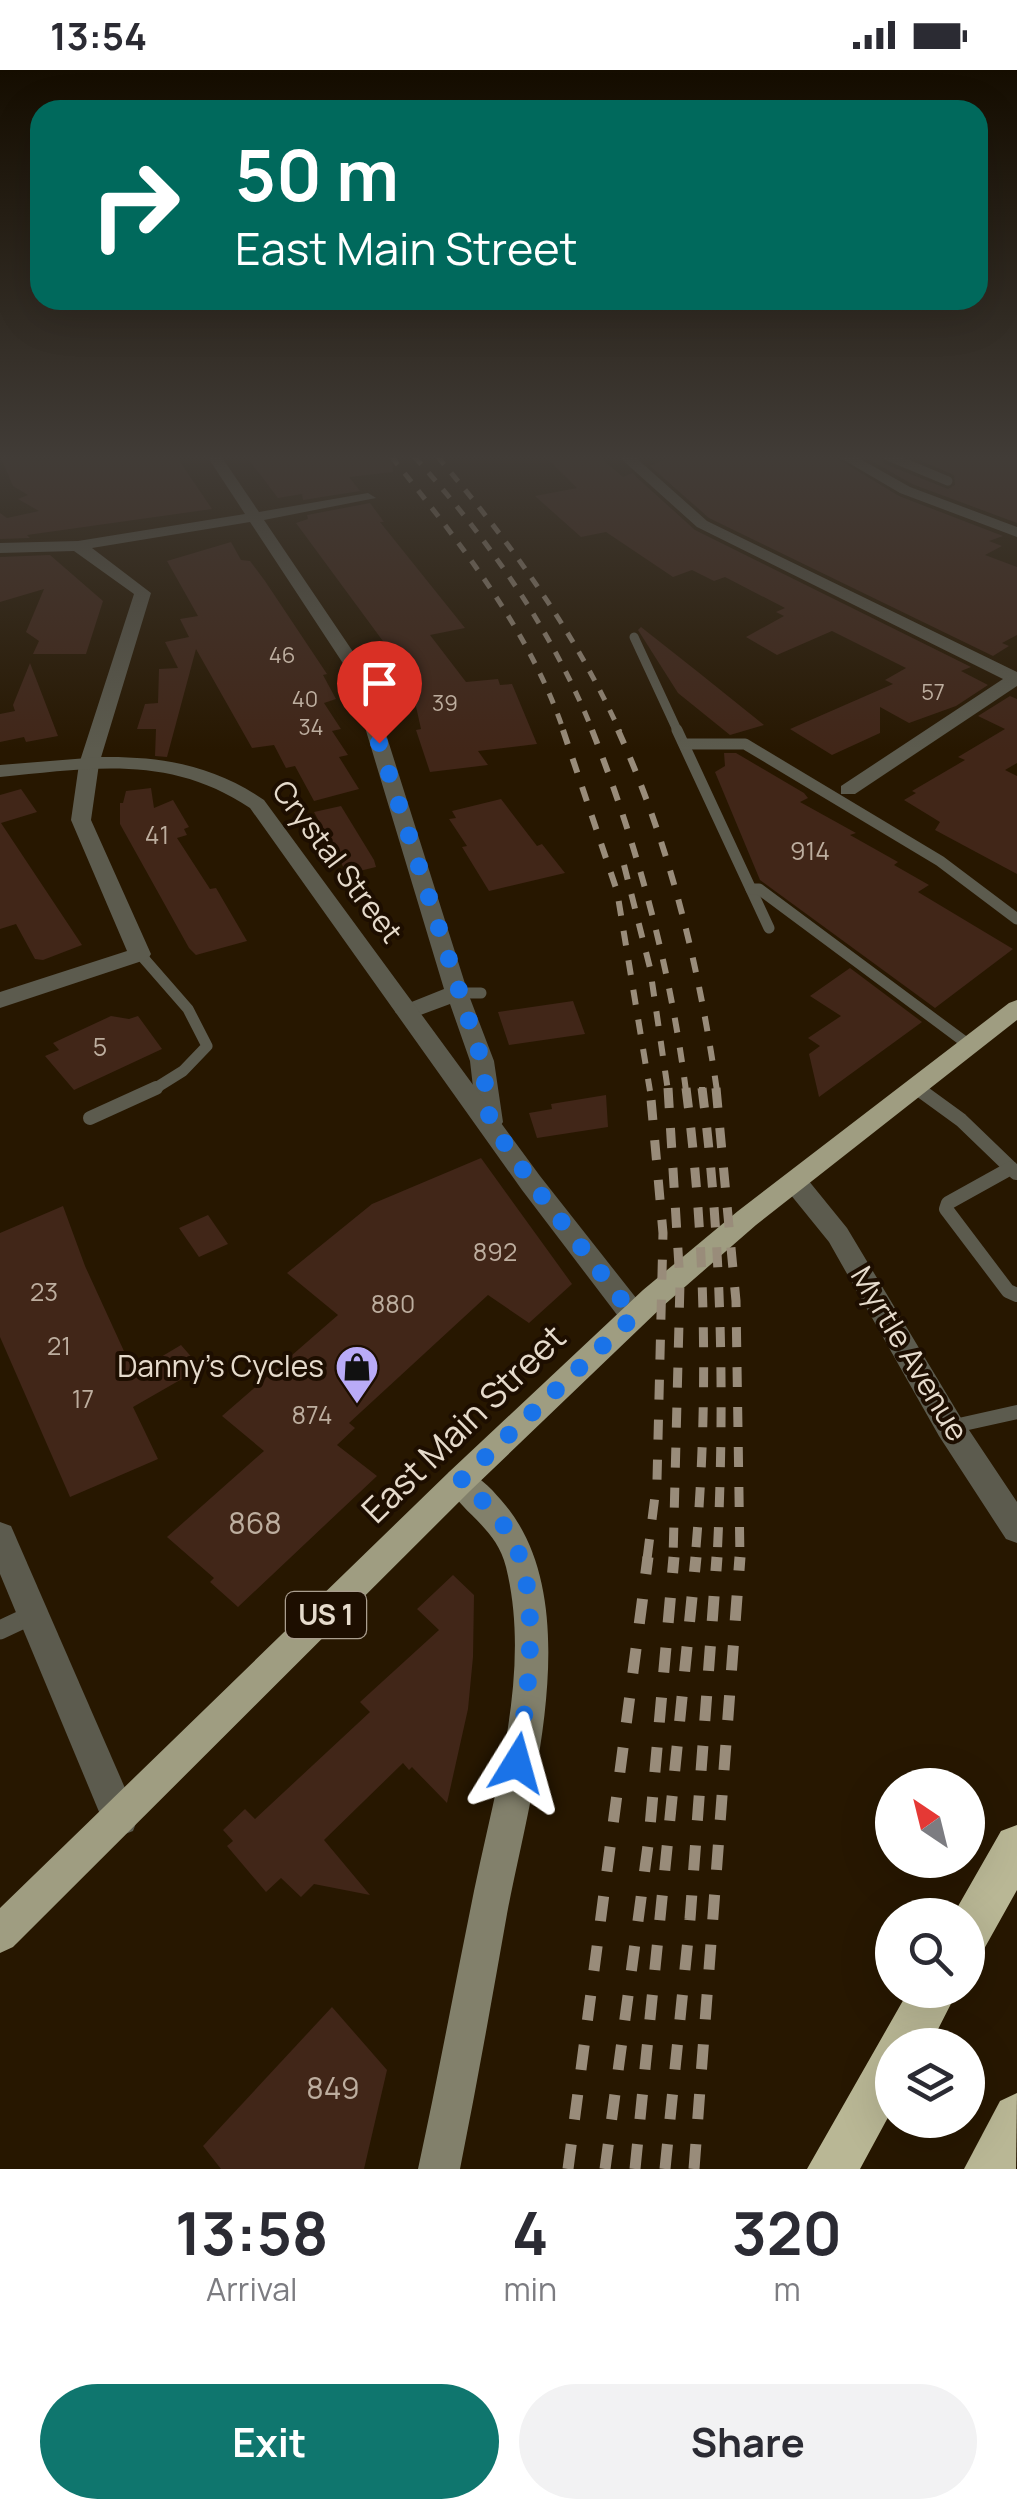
<!DOCTYPE html>
<style>
:root{--surface:#fff;--page:#f2f2f3;--text:#2b2b33;--muted:#7c7c81;--accent:#0f766e}
body{margin:0;font-family:Manrope,sans-serif;background:var(--page);color:var(--text);height:100vh;display:flex;flex-direction:column;font-size:38px;white-space:nowrap}
*{box-sizing:border-box;margin:0}
p{font-size:32px;color:var(--muted)}
.icon{flex:none;width:55px;height:55px;fill:none;stroke:currentColor;stroke-width:2;stroke-linecap:round;stroke-linejoin:round}
.map{position:relative;height:2099px;overflow:hidden}
.side{display:flex;flex-direction:column;background:var(--surface);flex:1}
.side>*{flex:none}
.banner{position:absolute;left:30px;top:30px;width:958px;height:210px;border-radius:30px;box-shadow:0 10px 40px #0002;background:#00695c;color:#fff;overflow:hidden}
.needle{width:65px;rotate:325deg}
.fabs{position:absolute;left:875px;top:1698px;display:grid;gap:20px}
.fabs a{display:grid;place-items:center;width:110px;height:110px;border-radius:50%;background:var(--surface);box-shadow:0 10px 40px #0002;font-size:50px}
.pin{position:absolute;display:grid;place-items:center;width:85px;height:85px;color:#fff;margin:-102px -42px;border-radius:50% 50% 50% 0;rotate:-45deg;box-shadow:0 0 10px #0007}
.pin .icon{rotate:45deg}
.me{position:absolute;width:110px;margin:-55px;rotate:8deg;stroke-linejoin:round;filter:drop-shadow(0 0 8px #0008)}
.turn{display:flex;align-items:center;gap:35px;height:210px;padding:0 40px;font-size:45px}
.turn .icon{width:130px;height:130px;stroke-width:2.5}
.turn b{display:block;font-size:70px;line-height:85px}
.eta{display:flex;justify-content:space-evenly;align-items:center;height:170px;text-align:center}
.eta b{font-size:60px;font-weight:700;line-height:70px}
.action{display:flex;gap:20px;margin-top:auto;padding:20px 40px}
.action a{flex:1;height:115px;border-radius:60px;background:var(--accent);color:#fff;font-size:40px;font-weight:700;line-height:115px;text-align:center}
.action a+a{background:var(--page);color:var(--text)}
.status{display:flex;justify-content:space-between;align-items:center;height:70px;padding:0 50px;background:var(--surface);direction:ltr}
.status svg{height:28px;fill:currentColor}
.map>svg:first-child{display:block}
.building{fill:#412618}
.lines{fill:none;stroke-linecap:round;stroke-linejoin:round}
.service-far3{stroke:#5c5b4e;stroke-width:9}
.service-far2{stroke:#5c5b4e;stroke-width:11}
.service-far1{stroke:#5c5b4e;stroke-width:14}
.service{stroke:#5c5b4e;stroke-width:19}
.minor{fill:#5c5b4e;fill-rule:evenodd}
.tertiary{fill:#5c5b4e;fill-rule:evenodd}
.secondary{fill:#82806b;fill-rule:evenodd}
.primary{fill:#9f9d81;fill-rule:evenodd}
.motorway{fill:#b9b795;fill-rule:evenodd}
.rail-far3{stroke:#998c7a;stroke-width:5;stroke-dasharray:11 11;stroke-linecap:butt}
.rail-far2{stroke:#998c7a;stroke-width:6;stroke-dasharray:15 15;stroke-linecap:butt}
.rail-far1{stroke:#998c7a;stroke-width:9;stroke-dasharray:20 20;stroke-linecap:butt}
.rail{stroke:#998c7a;stroke-width:11;stroke-dasharray:25 25;stroke-linecap:butt}
.route{stroke:#1a73e8;stroke-width:18;stroke-dasharray:0 32.4}
.labels{text-anchor:middle;stroke-width:8;stroke-linejoin:round;paint-order:stroke}
.far-number-label{font-size:22px;fill:#bdae9f}
.number-label{font-size:25px;fill:#bdae9f}
.shield{fill:#1d0e00;stroke:#aa9e8f;stroke-width:2.5}
.shield-label{font-size:28px;font-weight:bold;fill:#e6dbcc}
.street-label{font-size:30px;fill:#e6dbcc;stroke:#1d0e00}
.poi-label{font-size:30px;fill:#e6dbcc;stroke:#1d0e00;text-anchor:end}
.near-number-label{font-size:30px;fill:#bdae9f}
.near-street-label{font-size:35px;fill:#e6dbcc;stroke:#1d0e00}
</style>
<div class="status"><b>13:54</b><svg viewBox="0 0 49 12"><path d="M0 12V9h3v3zM5 12V6h3v6zM10 12V3h3v9zM15 12V0h3v12zM26 1h20v11H26zM47 4h2v5h-2z"/></svg></div>
<div class="map">
<svg width="1017" height="2099" viewBox="0 0 1017 2099">
<rect width="100%" height="100%" fill="#271700"/>
<g class="building">
<path d="M0 386H35L37 391 65 386H176L212 439 27 465 30 468 0 469V443L7 448 39 441 18 429 28 425 13 416Z"/>
<path d="M246 386H392L393 402 349 407 360 421 303 430 302 424 278 428Z"/>
<path d="M545 386H598L623 407 632 403 695 460 971 597 961 601 988 615 956 636 909 653 880 637V663L832 685 790 659 893 614 885 610 906 598 832 561 777 585 746 567 784 546 776 542 785 538 725 507 714 511 692 500 673 507 606 462 581 467 535 426 577 418Z"/>
<path d="M673 386H833L899 426 1003 466 989 471 1002 476 985 485 1017 497V565L1002 573 1009 576 993 586 709 448 650 396Z"/>
<path d="M863 386H880L885 394 948 419 955 415 954 405 910 386H1017V453L912 414Z"/>
<path d="M370 433 384 452H380L465 558 430 565 466 612 498 609 500 615 512 614 537 674 478 681 488 695 430 702 416 660 421 659 415 632 402 597 296 453 308 449 307 445Z"/>
<path d="M231 472 241 490 250 491 265 511 327 604 323 605 336 629 324 633 341 659 332 661 348 685 339 687 359 719 314 731 295 696 286 698 274 675 252 678 196 579 167 687 155 686 156 659H137L145 634 158 633 159 599 178 598 165 572 189 567 180 549 198 546 167 491Z"/>
<path d="M50 485 103 531 86 584H33L39 571 26 562 44 519 0 532V487Z"/>
<path d="M641 557 698 602 764 655 730 665 678 623 638 560Z"/>
<path d="M30 593 58 666 26 672 24 667 0 672V644L15 641 13 635Z"/>
<path d="M1010 626 1017 629V693L1005 700 1017 706V804L935 760 940 752 904 730 916 723 912 721 965 690 958 687 1005 659 978 646Z"/>
<path d="M724 683H736L804 723 808 728 800 732 856 763 850 765 898 792 894 795 929 815 918 822 1013 879 935 938 760 810 715 702 725 696Z"/>
<path d="M151 718 154 738 173 730 189 757 184 759 187 765 177 768 210 819 216 818 247 871 196 885 189 878 120 754V733H123L126 721Z"/>
<path d="M21 719 37 742 1 753 82 875 43 890 35 889 16 854 0 859V725Z"/>
<path d="M501 729 537 776 542 774 565 803 489 821 462 777 467 776 449 749 456 748 452 741Z"/>
<path d="M341 736 374 790 376 797 347 804 314 742Z"/>
<path d="M850 898 922 952 819 1027 809 984 820 976 808 968 841 946 810 926Z"/>
<path d="M573 931 585 964 509 975 498 942Z"/>
<path d="M111 946 129 949 138 946 162 979 74 1020 45 986 59 980 53 973Z"/>
<path d="M606 1025 608 1057 537 1068 529 1043 552 1039 551 1034Z"/>
<path d="M481 1088 572 1214 529 1253 488 1225 349 1353 355 1358 337 1375 377 1406 238 1537 210 1512 214 1508 167 1467 264 1381 222 1346 338 1245 287 1203 372 1134Z"/>
<path d="M63 1136 85 1196 134 1303 181 1275 201 1298 133 1337 158 1389 70 1427 0 1267V1163Z"/>
<path d="M208 1145 228 1174 199 1187 179 1158Z"/>
<path d="M453 1505 474 1525 473 1587 468 1639 447 1733 412 1697 409 1700 403 1693 324 1770 370 1825 314 1814 301 1827 281 1808 266 1822 227 1776 233 1771 223 1760 245 1739 255 1749 370 1642 360 1632 439 1560 417 1539Z"/>
<path d="M332 1937 387 2000 364 2099H221L203 2076Z"/>
</g>
<g class="lines">
<g class="service-far3">
<path d="M888 386 948 411"/>
<path d="M634 567 678 662"/>
</g>
<g class="service-far2">
<path d="M677 660 769 858"/>
<path d="M684 674H745L940 791 1017 849"/>
<path d="M751 819H759L969 975"/>
<path d="M140 884 188 939 207 976 183 1001 151 1021"/>
<path d="M457 923H481"/>
<path d="M915 1017 921 1021"/>
</g>
<g class="service-far1">
<path d="M917 1018 961 1050 1016 1103"/>
<path d="M90 1048 156 1018"/>
<path d="M1011 1098 948 1133 946 1139 1008 1221 1017 1225"/>
<path d="M950 1357 1017 1342"/>
</g>
<path class="service" d="M0 1560 34 1544"/>
<g class="minor">
<path d="M207 386H221L259 442 368 423 376 428 264 450 366 601 468 923 494 991 503 1052 499 1058H481L477 1052 470 991 450 934 407 950 395 942 399 937 444 919 348 601 250 452 92 478 151 523 99 694 91 750 151 884 148 889 0 938V922L127 881 71 750 79 694 134 524 74 481 0 483V473L78 471 245 444Z"/>
<path d="M618 386H634L707 451 1017 602V616L855 724H841V716L1003 609 697 457Z"/>
<path d="M837 386H855L910 417 1017 457V467L900 423Z"/>
<path d="M0 1452 11 1456 138 1748 133 1761 120 1766 107 1761 0 1504Z"/>
</g>
<g class="tertiary">
<path d="M100 687C161 686 213 695 264 730L540 1106 644 1238 648 1246 644 1254 634 1257 624 1254 522 1120 250 738C170 684 91 698 0 707V695Z"/>
<path d="M795 1102 804 1105 847 1158 961 1348 1017 1432V1473L1006 1469 939 1366 829 1172 786 1119 782 1112 786 1105Z"/>
</g>
<path class="secondary" d="M460 1398C477 1404 490 1417 501 1430 591 1530 529 1726 507 1844 492 1929 477 2014 460 2099H418C438 2007 455 1914 474 1821 495 1718 532 1602 506 1497 496 1456 460 1443 445 1411L449 1402Z"/>
<path class="primary" d="M1017 930V950L756 1155 663 1236 471 1420 13 1877 0 1883V1838L449 1402 643 1220 738 1141 1009 933Z"/>
<g class="motorway">
<path d="M1017 1755V1820L984 1879 968 1886V1845H953L1001 1761Z"/>
<path d="M909 1920H958L930 1975H892V2040L860 2099H807Z"/>
<path d="M1017 2023 1016 2099H964L1000 2031Z"/>
</g>
<g class="rail-far3">
<path d="M391 386C458 471 529 558 564 662"/>
<path d="M414 386C487 468 552 559 593 662"/>
<path d="M437 386C509 471 574 560 620 662"/>
</g>
<g class="rail-far2">
<path d="M563 660 617 821 650 1021"/>
<path d="M592 660C638 777 670 896 686 1021"/>
<path d="M618 660C670 775 699 896 717 1021"/>
<path d="M624 795 650 898 668 1021"/>
<path d="M702 1017V1021"/>
</g>
<g class="rail-far1">
<path d="M668 1018 680 1213 673 1489"/>
<path d="M686 1018C706 1174 709 1333 695 1489"/>
<path d="M702 1018C722 1175 725 1331 717 1489"/>
<path d="M716 1018 736 1231 740 1489"/>
<path d="M647 1489 657 1410 663 1163 650 1018"/>
</g>
<g class="rail">
<path d="M568 2099 648 1487"/>
<path d="M605 2099 649 1768 674 1487"/>
<path d="M635 2099 696 1487"/>
<path d="M665 2099 690 1849 717 1487"/>
<path d="M694 2099 740 1487"/>
</g>
</g>
<linearGradient id="sky" x2="0" y2="1"><stop stop-color="#150d00"/><stop offset="0.57" stop-color="#413c37"/><stop offset="1" stop-color="#413c37" stop-opacity="0"/></linearGradient>
<rect width="1017" height="680" fill="url(#sky)"/>
<g class="lines">
<path class="route" d="M379 673 482 991 490 1052 532 1113 634 1246 460 1411C480 1427 500 1446 512 1469 543 1524 527 1633 517 1693"/>
</g>
<defs>
<symbol id="shop-pin" viewBox="-11 -11 22 30"><path d="M0 17L-7.5 6A9.5 9.5 0 1 1 7.5 6Z" fill="#b9abf7" stroke="#1d0e00"/><path d="M-5-2.5h2.3a2.7 3.5 0 0 1 5.4 0H5L5.5 6h-11ZM-1.5-2.5h3a1.5 2.3 0 0 0-3 0Z" fill="#111"/></symbol>
</defs>
<g fill-rule="evenodd">
<use href="#shop-pin" x="332" y="1272" width="50" height="68"/>
</g>
<g class="labels">
<g class="far-number-label">
<text x="282" y="593">46</text>
<text x="933" y="630">57</text>
<text x="305" y="637">40</text>
<text x="445" y="641">39</text>
<text x="311" y="665">34</text>
</g>
<g class="number-label">
<text x="157" y="774">41</text>
<text x="810" y="790">914</text>
<text x="100" y="986">5</text>
<text x="495" y="1191">892</text>
<text x="44" y="1231">23</text>
<text x="393" y="1243">880</text>
<text x="59" y="1285">21</text>
<text x="83" y="1338">17</text>
<text x="312" y="1354">874</text>
</g>
<rect class="shield" x="286" y="1522" width="80" height="46" rx="8"/>
<g class="shield-label">
<text x="326" y="1555">US 1</text>
</g>
<g class="street-label">
<text transform="translate(337 792) rotate(53)" y="10">Crystal Street</text>
<text transform="translate(909 1284) rotate(59)" y="10">Myrtle Avenue</text>
</g>
<g class="poi-label">
<text x="324" y="1307">Danny's Cycles</text>
</g>
<g class="near-number-label">
<text x="255" y="1464">868</text>
<text x="333" y="2029">849</text>
</g>
<g class="near-street-label">
<text transform="translate(464 1354) rotate(-44)" y="12">East Main Street</text>
</g>
</g>
</svg>
<div class="fabs">
<a><svg class="needle" viewBox="-14 -14 28 28"><path d="M0-13l5 13h-10z" fill="#e53935"/><path d="M0 13l5-13h-10z" fill="#7c7c81"/></svg></a>
<a><svg class="icon" aria-label="search" viewBox="0 0 24 24"><circle cx="10" cy="10" r="6"/><path d="M15 15l6 6"/></svg></a>
<a><svg class="icon" aria-label="layers" viewBox="0 0 24 24"><path d="M12 4l9 5-9 5-9-5zM3 14l9 5 9-5"/></svg></a>
</div>
<div class="pin" style="left:379px;top:673px;background:#d93025"><svg class="icon" aria-label="arrive" viewBox="0 0 24 24"><path d="M6 21V4h12l-3 4 3 4H6"/></svg></div>
<svg class="me" style="left:517px;top:1693px" viewBox="-20 -20 40 40"><path d="M0-17L14 15 0 8-14 15z" fill="#1a73e8" stroke="#fff" stroke-width="4"/></svg>
<div class="banner">
<div class="turn"><svg class="icon" aria-label="right" viewBox="0 0 24 24"><path d="M7 20v-9h11M14 6l5 5-5 5"/></svg><div><b>50 m</b>East Main Street</div></div>
</div>
</div>
<section class="side">
<div class="eta">
<div><b>13:58</b><p>Arrival</p></div>
<div><b>4</b><p>min</p></div>
<div><b>320</b><p>m</p></div>
</div>
<div class="action"><a>Exit</a><a>Share</a></div>
</section>
